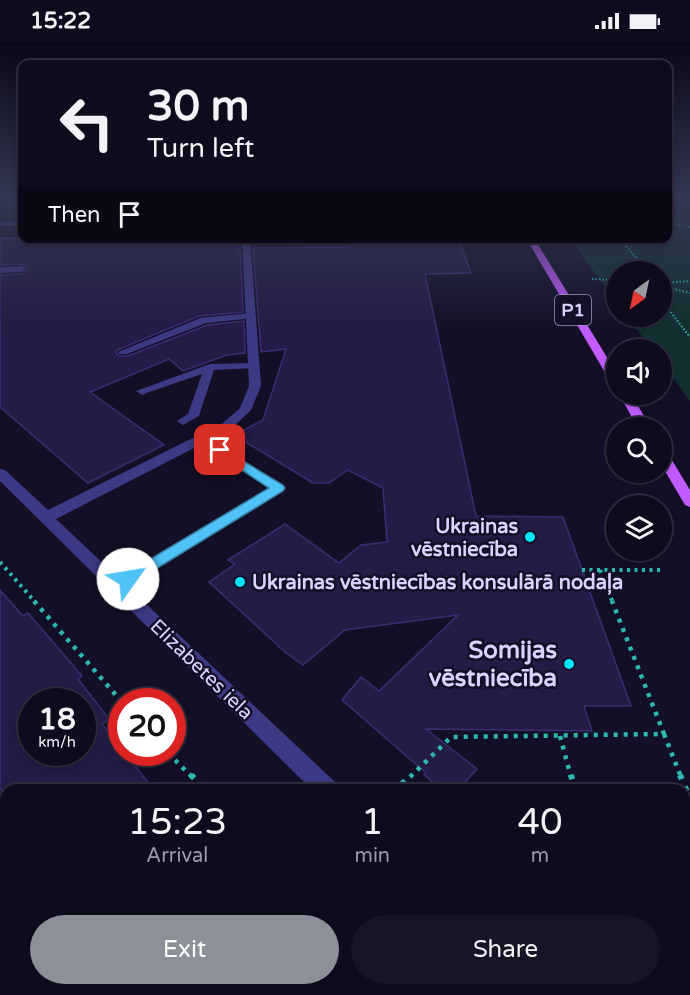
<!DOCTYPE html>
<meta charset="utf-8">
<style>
:root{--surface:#0e0b1c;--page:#171425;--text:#f1f3f6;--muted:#9b9ba3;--line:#2e2b3b;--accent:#8c9099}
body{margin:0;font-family:"Varela Round",sans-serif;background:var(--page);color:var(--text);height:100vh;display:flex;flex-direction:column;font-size:22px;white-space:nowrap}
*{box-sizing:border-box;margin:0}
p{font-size:20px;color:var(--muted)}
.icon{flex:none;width:33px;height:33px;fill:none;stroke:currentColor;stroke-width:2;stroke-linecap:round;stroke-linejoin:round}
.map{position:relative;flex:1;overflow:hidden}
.details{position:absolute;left:0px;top:742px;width:690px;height:212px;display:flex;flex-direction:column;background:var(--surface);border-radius:18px 18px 0 0;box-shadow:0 3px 9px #0003,0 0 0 2px var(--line)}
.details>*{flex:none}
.hud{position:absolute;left:18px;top:18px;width:654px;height:183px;border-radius:12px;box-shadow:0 3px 9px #0003,0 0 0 2px var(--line);background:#0e0b1c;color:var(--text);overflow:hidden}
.needle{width:39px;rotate:213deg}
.controls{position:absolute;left:606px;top:219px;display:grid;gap:12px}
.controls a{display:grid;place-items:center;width:66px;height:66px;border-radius:50%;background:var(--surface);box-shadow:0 3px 9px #0003,0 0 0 2px var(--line);font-size:30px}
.speed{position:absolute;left:18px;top:646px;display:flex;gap:12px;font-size:30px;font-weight:700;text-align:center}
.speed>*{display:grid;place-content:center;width:78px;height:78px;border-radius:50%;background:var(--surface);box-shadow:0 3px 9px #0003,0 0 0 2px var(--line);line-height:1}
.speed small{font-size:15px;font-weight:400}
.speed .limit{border:9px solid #d22;background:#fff;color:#111}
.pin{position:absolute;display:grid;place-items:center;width:51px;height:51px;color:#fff;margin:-26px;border-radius:12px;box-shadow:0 3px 9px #0006}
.me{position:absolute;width:66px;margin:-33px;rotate:58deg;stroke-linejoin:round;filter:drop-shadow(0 0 4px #0008)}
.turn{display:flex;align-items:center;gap:21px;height:126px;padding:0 30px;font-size:27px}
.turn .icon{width:78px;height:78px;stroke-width:2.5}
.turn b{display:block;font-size:42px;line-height:51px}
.then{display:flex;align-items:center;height:57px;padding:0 30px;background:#0003;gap:12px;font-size:22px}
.eta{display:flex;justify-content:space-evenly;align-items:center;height:102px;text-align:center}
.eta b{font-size:36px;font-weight:600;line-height:42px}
.button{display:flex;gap:12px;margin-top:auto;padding:12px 30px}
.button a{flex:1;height:69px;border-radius:36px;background:var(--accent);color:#fff;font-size:24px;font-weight:600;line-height:69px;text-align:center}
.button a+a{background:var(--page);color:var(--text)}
.status{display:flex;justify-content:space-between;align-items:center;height:42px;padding:0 30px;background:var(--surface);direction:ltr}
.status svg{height:16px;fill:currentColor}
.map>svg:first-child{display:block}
.green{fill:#12302f}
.building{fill:#241b47;stroke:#3b2d73;stroke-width:1.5;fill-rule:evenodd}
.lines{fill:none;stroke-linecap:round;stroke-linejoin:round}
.path-far3{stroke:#2fb8b0;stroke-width:2;stroke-dasharray:1.5 2;stroke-linecap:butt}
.path-far2{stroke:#2fb8b0;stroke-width:4;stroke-dasharray:3 4.5;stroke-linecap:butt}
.path-far1{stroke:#2fb8b0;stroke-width:4.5;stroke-dasharray:4 6;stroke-linecap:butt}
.path{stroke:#2fb8b0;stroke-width:6;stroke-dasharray:4.5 8;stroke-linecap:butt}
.service{fill:#3d3a85;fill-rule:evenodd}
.minor{fill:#3d3a85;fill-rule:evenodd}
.primary{fill:#c25bff;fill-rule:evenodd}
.route{fill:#4fc3f7;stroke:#337fa1;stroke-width:1.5}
.poi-dot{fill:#00e5ff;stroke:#130f26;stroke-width:2}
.labels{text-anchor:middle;stroke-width:5;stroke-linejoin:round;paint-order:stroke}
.shield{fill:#130f26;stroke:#9e99be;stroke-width:1.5}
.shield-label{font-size:18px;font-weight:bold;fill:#d9d4ff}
.poi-label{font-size:20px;font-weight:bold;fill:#d9d4ff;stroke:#130f26;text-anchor:end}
.street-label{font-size:20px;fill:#d9d4ff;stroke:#130f26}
.near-poi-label{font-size:24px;font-weight:bold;fill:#d9d4ff;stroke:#130f26;text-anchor:end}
</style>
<div class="status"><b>15:22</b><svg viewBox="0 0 49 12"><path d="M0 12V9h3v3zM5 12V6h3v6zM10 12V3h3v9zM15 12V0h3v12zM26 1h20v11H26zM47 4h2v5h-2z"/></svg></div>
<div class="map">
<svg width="690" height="953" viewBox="0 0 690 953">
<rect width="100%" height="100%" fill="#130f26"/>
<path class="green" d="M668 156H690V359L662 321V308L652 307 627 275 662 274V230H616V260L570 197 668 196Z"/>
<g class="building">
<path d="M0 196H236V206H240L243 270 199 274 117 308 116 311 119 314H128L207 283 244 279 245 311 227 313 183 329 169 317 90 350 164 403 88 441 0 365V233L22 232 28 227 22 222 0 223Z"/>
<path d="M348 196H458L471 231 425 232 476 474 563 475 631 664H584L592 689 426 687 477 727 458 748H443L424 733 426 731 342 658 361 635 379 649 458 573 345 588 303 623 286 611 209 540 235 522 228 518 285 482 339 521 361 503 387 500 383 446 348 428 329 441H313L234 393 263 378 286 307 261 310 253 206 349 205Z"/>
<path d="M0 548 23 574 28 571 82 634 78 637 109 677 102 682 122 707V711H125L154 748H0ZM32 660H82V711H32Z"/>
</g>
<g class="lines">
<g class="path-far3">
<path d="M668 180 690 185"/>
<path d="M619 196 639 219 641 230"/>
<path d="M592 237 616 238"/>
<path d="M662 241 690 239"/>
<path d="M662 244 690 251"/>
<path d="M662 259 690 295"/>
</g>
<g class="path-far2">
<path d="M0 520 36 561"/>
<path d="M582 528H664"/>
<path d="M600 528 613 561"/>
</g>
<g class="path-far1">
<path d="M34 559 122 660"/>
<path d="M664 692 681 735"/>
<path d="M560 694 571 735"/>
<path d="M168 711 192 735"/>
<path d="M410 735 451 695 664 692 612 559"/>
</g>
<g class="path">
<path d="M191 733 206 748"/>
<path d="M571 733 575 748"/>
<path d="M680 733 690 757"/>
<path d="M402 742 411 733"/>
<path d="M385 948 389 953"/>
</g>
<g class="service">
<path d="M0 225 22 224 26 227 22 230 0 231Z"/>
<path d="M251 271 254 272V276L206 281 127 312H119L118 310 200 276Z"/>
<path d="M254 321 260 324 258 326 214 328 199 374 183 383 177 379 188 372 202 332 146 351 142 353 136 349 210 322Z"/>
<path d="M220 404 283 443 285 446 283 449 123 548 117 550 111 548 109 544 111 540 268 446 215 411 213 408Z"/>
</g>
<g class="minor">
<path d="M22 179V183L0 184V180Z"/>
<path d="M242 196H250L261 344 251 368 231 387 56 477 335 740 338 748H312L0 439V427L5 428 48 468 223 381 240 366 249 344Z"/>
<path d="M516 948H547L549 953H519Z"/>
</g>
<g class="primary">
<path d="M526 196H534L616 330V342L610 339Z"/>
<path d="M619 352H631L651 386H638Z"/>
<path d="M662 409 667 410 690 448V465L685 463 662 424Z"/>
</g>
</g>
<linearGradient id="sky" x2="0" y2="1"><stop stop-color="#0a0815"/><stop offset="0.54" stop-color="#333752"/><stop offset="1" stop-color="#333752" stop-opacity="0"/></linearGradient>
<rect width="690" height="290" fill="url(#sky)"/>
<path class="route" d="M220 405 283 443 285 446 283 449 133 541H122L120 537 122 534 269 446 216 411V406Z"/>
<g class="poi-dot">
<circle cx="530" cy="495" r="6"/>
<circle cx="240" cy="540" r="6"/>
<circle cx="569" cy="622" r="6"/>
</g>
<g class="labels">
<rect class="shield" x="555" y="253" width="36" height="30" rx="4.5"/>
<g class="shield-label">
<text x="573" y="274">P1</text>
</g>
<g class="poi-label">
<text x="518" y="491">Ukrainas<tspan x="518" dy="23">vēstniecība</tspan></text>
<text x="252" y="547" text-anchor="start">Ukrainas vēstniecības konsulārā nodaļa</text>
</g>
<g class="street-label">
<text transform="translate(202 627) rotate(44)" y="7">Elizabetes iela</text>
</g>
<g class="near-poi-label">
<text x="557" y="616">Somijas<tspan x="557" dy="28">vēstniecība</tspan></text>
</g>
</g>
</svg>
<div class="controls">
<a><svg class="needle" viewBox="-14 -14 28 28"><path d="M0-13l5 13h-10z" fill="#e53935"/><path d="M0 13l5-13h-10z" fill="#9b9ba3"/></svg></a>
<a><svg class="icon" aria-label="sound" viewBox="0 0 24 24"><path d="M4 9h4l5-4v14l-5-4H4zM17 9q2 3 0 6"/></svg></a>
<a><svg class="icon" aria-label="search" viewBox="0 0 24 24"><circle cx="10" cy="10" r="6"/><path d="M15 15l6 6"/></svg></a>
<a><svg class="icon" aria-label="layers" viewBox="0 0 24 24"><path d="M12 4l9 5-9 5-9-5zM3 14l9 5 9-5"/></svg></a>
</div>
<div class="speed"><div>18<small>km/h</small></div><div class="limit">20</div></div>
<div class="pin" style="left:220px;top:408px;background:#d93025"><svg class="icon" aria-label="arrive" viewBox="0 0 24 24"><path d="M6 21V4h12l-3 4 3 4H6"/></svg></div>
<svg class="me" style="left:128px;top:537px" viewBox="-20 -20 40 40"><circle r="19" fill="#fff"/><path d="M0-13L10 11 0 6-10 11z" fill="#4fc3f7"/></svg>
<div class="hud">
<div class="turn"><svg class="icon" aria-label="left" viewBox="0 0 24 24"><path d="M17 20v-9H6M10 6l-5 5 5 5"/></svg><div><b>30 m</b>Turn left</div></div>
<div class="then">Then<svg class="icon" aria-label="arrive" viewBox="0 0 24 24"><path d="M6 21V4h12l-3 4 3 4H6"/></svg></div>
</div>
<section class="details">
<div class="eta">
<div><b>15:23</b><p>Arrival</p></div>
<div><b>1</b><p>min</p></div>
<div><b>40</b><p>m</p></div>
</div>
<div class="button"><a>Exit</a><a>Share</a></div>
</section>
</div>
